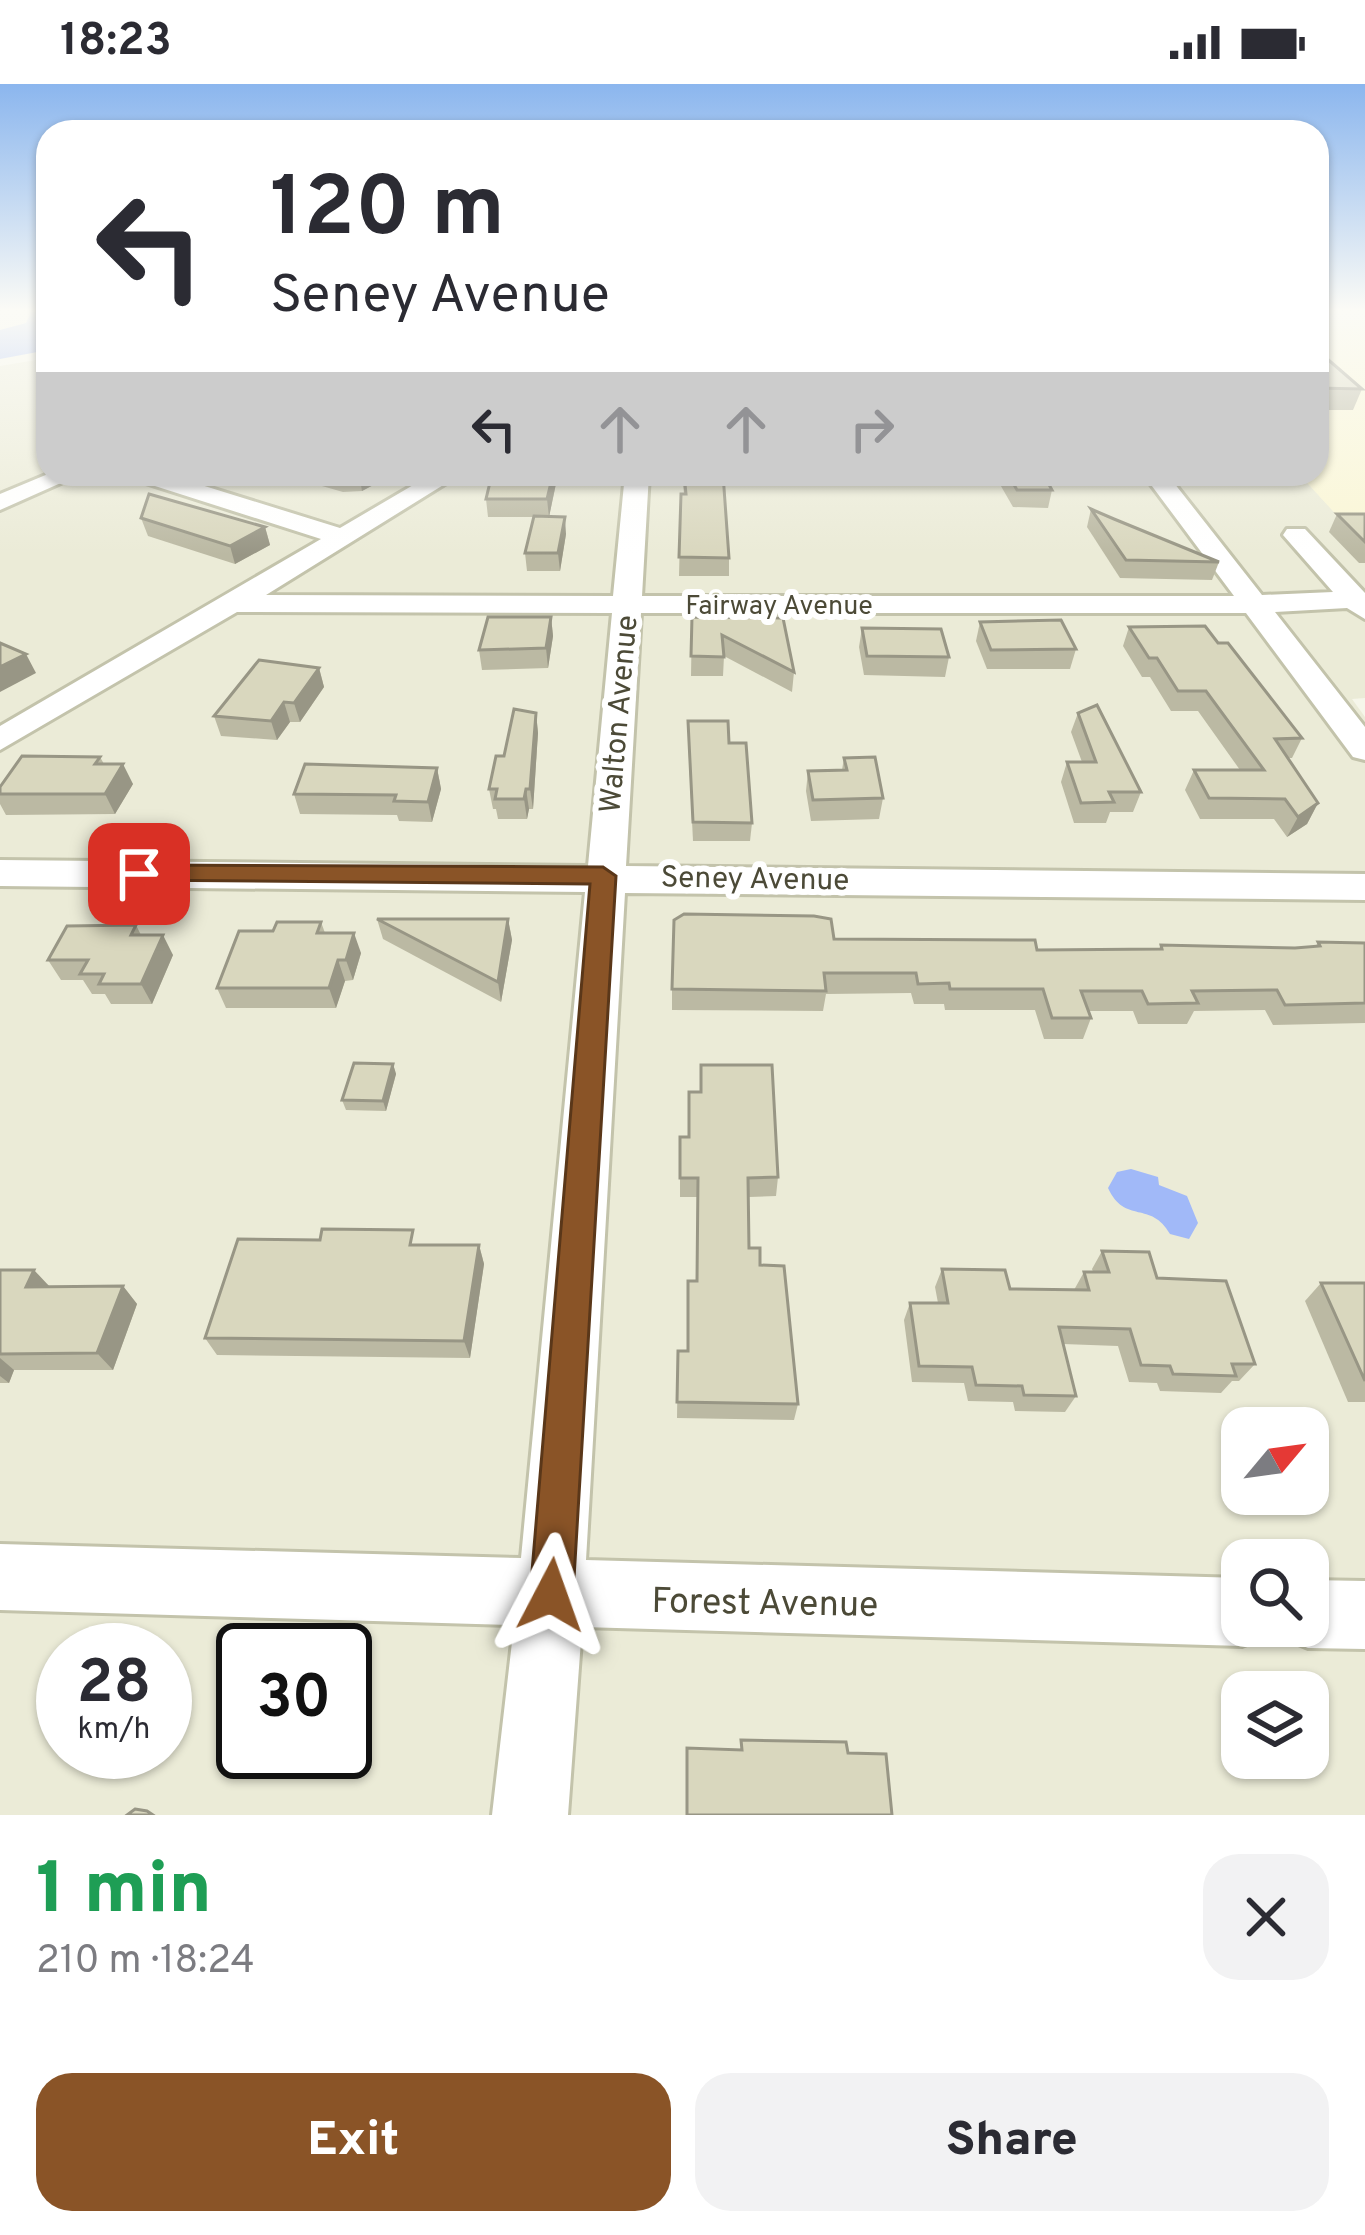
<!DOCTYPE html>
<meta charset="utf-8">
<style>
:root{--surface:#fff;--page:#f2f2f3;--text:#2b2b33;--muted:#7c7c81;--accent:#8a5427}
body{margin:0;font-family:Overpass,sans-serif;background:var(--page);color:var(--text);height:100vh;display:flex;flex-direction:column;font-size:45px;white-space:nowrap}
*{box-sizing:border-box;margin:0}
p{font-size:39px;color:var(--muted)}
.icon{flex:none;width:66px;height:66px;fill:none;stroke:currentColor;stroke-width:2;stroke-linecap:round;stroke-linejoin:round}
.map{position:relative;height:1731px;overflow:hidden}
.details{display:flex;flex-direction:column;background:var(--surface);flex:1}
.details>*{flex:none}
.hud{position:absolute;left:36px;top:36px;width:1293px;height:366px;border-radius:36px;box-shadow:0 3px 9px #0004;background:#fff;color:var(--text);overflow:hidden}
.needle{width:78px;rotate:61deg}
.tools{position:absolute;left:1221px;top:1323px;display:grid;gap:24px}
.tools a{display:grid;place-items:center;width:108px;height:108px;border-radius:24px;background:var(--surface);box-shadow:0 3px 9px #0004;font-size:60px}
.speed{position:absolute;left:36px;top:1539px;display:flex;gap:24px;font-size:60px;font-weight:700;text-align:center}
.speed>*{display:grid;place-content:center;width:156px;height:156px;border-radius:50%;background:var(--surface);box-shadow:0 3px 9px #0004;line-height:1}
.speed small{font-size:30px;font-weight:400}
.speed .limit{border:6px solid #111;border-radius:18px;background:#fff;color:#111}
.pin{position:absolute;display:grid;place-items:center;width:102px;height:102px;color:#fff;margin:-51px;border-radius:24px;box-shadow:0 6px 18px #0006}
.me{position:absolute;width:132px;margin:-66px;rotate:4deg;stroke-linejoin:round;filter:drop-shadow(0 0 9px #0008)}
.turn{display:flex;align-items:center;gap:42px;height:252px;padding:0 36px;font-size:54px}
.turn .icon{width:156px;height:156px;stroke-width:2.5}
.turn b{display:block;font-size:84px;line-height:102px}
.lanes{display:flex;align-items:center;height:114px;padding:0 36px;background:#0003;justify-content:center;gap:60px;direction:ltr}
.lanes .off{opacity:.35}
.round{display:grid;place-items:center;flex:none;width:126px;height:126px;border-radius:36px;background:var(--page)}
.head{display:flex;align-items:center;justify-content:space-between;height:204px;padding:0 36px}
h1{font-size:72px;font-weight:800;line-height:90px;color:#1e9e55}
.action{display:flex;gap:24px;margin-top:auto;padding:24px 36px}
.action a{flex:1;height:138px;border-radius:36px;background:var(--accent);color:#fff;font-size:48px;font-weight:800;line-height:138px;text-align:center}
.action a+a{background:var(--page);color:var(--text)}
.status{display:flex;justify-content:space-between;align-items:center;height:84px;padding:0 60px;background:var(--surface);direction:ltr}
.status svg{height:33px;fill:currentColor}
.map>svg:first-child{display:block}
.residential{fill:#ebebd7;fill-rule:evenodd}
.commercial{fill:#faf6d4}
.water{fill:#a1b9f8}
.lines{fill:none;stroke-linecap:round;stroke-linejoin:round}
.minor-casing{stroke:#c3c3ab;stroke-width:6}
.minor{fill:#fff;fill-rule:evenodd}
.wall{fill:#bbb9a3}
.shaded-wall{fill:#989685}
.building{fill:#d9d7be;stroke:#989685;stroke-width:3}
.route{fill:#8a5427;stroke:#5a3719;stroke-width:3}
.labels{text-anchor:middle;stroke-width:12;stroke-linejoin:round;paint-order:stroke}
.far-street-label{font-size:27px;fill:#4c4a37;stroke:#fff}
.street-label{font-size:30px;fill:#4c4a37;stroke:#fff}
.near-street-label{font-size:36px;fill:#4c4a37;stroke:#fff}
</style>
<div class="status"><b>18:23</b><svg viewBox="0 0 49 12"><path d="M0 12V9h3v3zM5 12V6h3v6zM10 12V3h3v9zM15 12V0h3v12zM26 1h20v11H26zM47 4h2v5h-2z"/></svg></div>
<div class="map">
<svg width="1365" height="1731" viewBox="0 0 1365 1731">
<rect width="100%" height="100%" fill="#f6f6ea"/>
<path class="residential" d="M48 274V390H1299L1341 435 1365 436V614L1352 615 1365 633V1731H0V282ZM1242 1344H1308V1410H1242ZM1242 1476H1308V1542H1242ZM63 1566H165V1668H63ZM243 1566H345V1668H243ZM1242 1608H1308V1674H1242Z"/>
<path class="commercial" d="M1317 236H1365V436H1341L1299 390H1317Z"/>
<g class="water">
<path d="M31 228H48V266L0 275V246L26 239Z"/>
<path d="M1131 1085 1158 1093 1159 1101 1187 1112 1198 1139 1189 1155 1170 1150C1151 1116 1125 1141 1108 1104L1117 1088Z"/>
</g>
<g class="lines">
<defs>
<g id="minor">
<path d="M48 390H81L0 426V410Z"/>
<path d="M129 390H166L340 444 432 390H461L266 511 613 512 625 390H649L642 512H1234L1143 390H1167L1262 511 1333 508 1283 451 1287 445H1305L1365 509V535L1347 524 1275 528 1365 643V676L1353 673 1246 529H641L626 782 1365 790V816L625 809 586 1476 1242 1494V1542H1270L1266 1552 1242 1562 582 1543 568 1731H492L514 1541 0 1526V1460L521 1474 585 808 0 802V776L588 782 612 529 237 528 0 666V642L321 455 133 395Z"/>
<path d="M1308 1496 1365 1497V1565L1308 1564 1284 1554 1279 1542H1308Z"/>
</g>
</defs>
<use href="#minor" class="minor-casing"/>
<use href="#minor" class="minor"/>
</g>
<g class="wall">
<path d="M1317 266 1362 305 1353 326H1317Z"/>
<path d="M280 390H394L362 407 343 408Z"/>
<path d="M493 390H558L549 433 566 450 560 487H527L525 469 534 433H488L486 415Z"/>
<path d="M682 390H741L740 400H724L729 474V492H679L681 410H684Z"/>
<path d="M808 390H946L944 401 810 400Z"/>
<path d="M994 390H1043L1052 406 1048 424 1013 423Z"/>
<path d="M1091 425 1219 478 1212 496 1120 494 1087 443Z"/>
<path d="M1337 430H1365V479H1359L1329 448Z"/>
<path d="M141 434 265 443 270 461 235 480 148 452Z"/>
<path d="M551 533 553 552 548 584 482 586 479 566Z"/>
<path d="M692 533 794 588 792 608 724 572 723 592H691Z"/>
<path d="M980 538 1076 565 1070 585H987L976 557Z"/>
<path d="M1129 543 1218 559 1302 654 1292 674H1288L1318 719 1307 740 1287 753 1274 735H1200L1185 706 1194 686H1240L1198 627H1171L1150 593H1142L1123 562Z"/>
<path d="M862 544 949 573 945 593 864 591 859 563Z"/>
<path d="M319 584 324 603 300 638H290L277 656 221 652 214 632Z"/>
<path d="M536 629 538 649 533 725H529L527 735H498L496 725H493L489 705 504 672Z"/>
<path d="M1078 629 1141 708 1133 728H1110L1106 739H1074L1061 698 1067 678H1082L1071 648Z"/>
<path d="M688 655 729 659 752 739 750 757H693Z"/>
<path d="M100 673 104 680 133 700 115 730 6 731 0 720V703Z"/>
<path d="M844 674 883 714 879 735 811 737 806 707 808 687 842 686Z"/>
<path d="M437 684 441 705 432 738 399 737 397 731 300 730 294 710Z"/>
<path d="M377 835H508L512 856 501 918 383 855Z"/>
<path d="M321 838 325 849 361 869 353 896 345 897 336 924H226L217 904 273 847Z"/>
<path d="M136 841 141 851 173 871 152 920H111L105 910H92L83 896H61L48 876Z"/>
<path d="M834 855 1037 866 1159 865 1161 861 1295 864 1316 862 1318 858 1365 859V939L1273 941 1265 926 1194 927 1187 940H1138L1133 927H1089L1091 934 1083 955H1044L1035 926H945L944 920H914L911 909 826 910 823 927 672 926V905Z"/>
<path d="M393 980 396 990 386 1027 346 1026 342 1016Z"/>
<path d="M680 1053 778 1093 776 1112 749 1113V1164L760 1181 798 1320 794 1336 677 1334 678 1267H688L697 1197V1113H680Z"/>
<path d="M320 1156 418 1161H479L484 1180 470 1274 217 1271 205 1254Z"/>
<path d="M1102 1167 1157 1194 1255 1280 1239 1297H1232L1221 1309 1160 1307 1157 1299 1129 1298 1118 1262 1063 1260 1076 1312 1065 1328 1015 1327 1013 1318 968 1317 964 1299 912 1298 904 1236 910 1219H938L935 1203 942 1185 1010 1205 1074 1206 1084 1188H1093L1092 1185Z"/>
<path d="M0 1186 50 1203 123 1202 137 1220 113 1286H14L9 1299H0Z"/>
<path d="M1321 1199H1365V1318H1348L1305 1217Z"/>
</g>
<g class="shaded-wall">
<path d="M359 390H394L362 407Z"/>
<path d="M553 390H558L549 433 547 415Z"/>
<path d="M565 433 566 450 560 487 558 469Z"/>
<path d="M265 443 270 461 235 480 230 462Z"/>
<path d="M551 533 553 552 548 584 546 564Z"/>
<path d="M26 570 36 589 0 608V583Z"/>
<path d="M319 584 324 603 300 638 294 619Z"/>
<path d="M284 618 290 638 277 656 271 637Z"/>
<path d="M536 629 538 649 533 725 530 705Z"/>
<path d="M123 680 133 700 115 730 105 710Z"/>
<path d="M437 684 441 705 432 738 428 718Z"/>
<path d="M526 705 529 725 527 735 524 715Z"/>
<path d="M1318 719 1307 740 1287 753 1298 733Z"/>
<path d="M508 835 512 856 501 918 498 898Z"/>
<path d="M354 849 361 869 353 896 346 876Z"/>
<path d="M163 851 173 871 152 920 141 900Z"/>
<path d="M338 876 345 897 336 924 329 904Z"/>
<path d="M393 980 396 990 386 1027 383 1017Z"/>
<path d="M479 1161 484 1180 470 1274 464 1257Z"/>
<path d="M34 1186 51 1204 26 1203Z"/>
<path d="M123 1202 137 1220 113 1286 97 1269Z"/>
<path d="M0 1274 14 1286 9 1299 0 1292Z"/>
</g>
<g class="building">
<path d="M1317 266 1362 305 1317 304Z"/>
<path d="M492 390H553L547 415H486Z"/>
<path d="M684 390H723L729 474 679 473 681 410H686Z"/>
<path d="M1008 390H1043L1052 406H1017Z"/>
<path d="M149 410 265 443 230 462 141 434Z"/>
<path d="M1091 425 1114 435 1219 478 1126 476Z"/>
<path d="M1337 430H1365V458Z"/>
<path d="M534 432 565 433 558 469H525Z"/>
<path d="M488 533H551L546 564 479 566Z"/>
<path d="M692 533 783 534 794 588 722 551 724 573 691 572Z"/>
<path d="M1061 536 1076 565 991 566 980 538Z"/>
<path d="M1205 542 1218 559H1228L1302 654 1275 655 1318 719 1298 733 1285 715 1209 714 1194 686H1264L1206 607H1178L1157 574H1149L1129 543Z"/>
<path d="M862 544 941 545 949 573 867 572Z"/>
<path d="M0 559 26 570 0 583Z"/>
<path d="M259 576 319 584 294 619 284 618 271 637 214 632Z"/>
<path d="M1097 621 1141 708H1109L1114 718 1081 719 1067 678H1096L1078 629Z"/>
<path d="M514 625 536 629 530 705H526L524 715H495L497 705H489L496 672H504Z"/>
<path d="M688 637H728L729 659H746L752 739 693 738Z"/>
<path d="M22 672 100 673 95 680H123L105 710H0V703Z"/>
<path d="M875 673 883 714 813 716 808 687 847 686 844 674Z"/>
<path d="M305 680 437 684 428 718 394 717 396 711 294 710Z"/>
<path d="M684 830 814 832 831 835 834 855 1035 856 1037 866 1162 865 1161 861 1295 864 1320 862 1318 858 1365 859V919L1285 921 1277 906 1192 907 1198 919 1148 920 1142 907H1081L1091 934H1052L1043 905H950L949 899 918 900 916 889H824L826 907 672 905 674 836Z"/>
<path d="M377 835H508L498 898Z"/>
<path d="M277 838H321L317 849H354L346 876H338L329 904H217L239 847H273Z"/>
<path d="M136 841 131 851H163L141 900H99L104 890H80L88 876H48L67 842Z"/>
<path d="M354 979 393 980 383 1017 342 1016Z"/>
<path d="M701 981H772L778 1093 748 1094 749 1164H760V1181L784 1182 798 1320 677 1318 678 1267H688V1197H697L698 1094H680V1053H689V1008H701Z"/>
<path d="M322 1145 413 1146 410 1161H479L464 1257 205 1254 238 1155 320 1156Z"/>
<path d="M1102 1167 1149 1168 1157 1194 1226 1197 1255 1280H1232L1236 1292 1173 1290 1170 1282 1141 1281 1130 1245 1059 1243 1076 1312 1024 1311 1022 1302 976 1301 972 1283 919 1282 910 1219H948L942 1185 1005 1186 1010 1205 1089 1206 1084 1188H1109Z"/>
<path d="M0 1186H34L26 1203 123 1202 97 1269 0 1270Z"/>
<path d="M1321 1199H1365V1297Z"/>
<path d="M741 1656 846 1658 848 1669 886 1670 892 1731H687V1664L742 1666Z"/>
<path d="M135 1725 147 1727 153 1731H127Z"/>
</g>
<linearGradient id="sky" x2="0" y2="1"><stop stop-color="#8bb6ee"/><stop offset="0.48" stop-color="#fbfbf6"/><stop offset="1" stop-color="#fbfbf6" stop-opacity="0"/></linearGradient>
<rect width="1365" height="471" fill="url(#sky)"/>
<path class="route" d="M139 781 603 783 616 792 573 1511 567 1527 551 1533 536 1527 530 1511 590 800 130 796 126 790Z"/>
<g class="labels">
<g class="far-street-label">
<text x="779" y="530">Fairway Avenue</text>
</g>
<g class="street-label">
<text transform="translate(618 630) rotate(-85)" y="10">Walton Avenue</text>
<text transform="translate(755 794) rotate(1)" y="10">Seney Avenue</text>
</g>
<g class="near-street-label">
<text transform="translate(765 1517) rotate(1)" y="13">Forest Avenue</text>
</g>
</g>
</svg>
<div class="tools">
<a><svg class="needle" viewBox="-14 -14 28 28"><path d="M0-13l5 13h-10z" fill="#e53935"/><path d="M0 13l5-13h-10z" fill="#7c7c81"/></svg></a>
<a><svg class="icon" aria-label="search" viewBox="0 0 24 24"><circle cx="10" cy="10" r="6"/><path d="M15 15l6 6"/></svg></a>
<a><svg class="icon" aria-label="layers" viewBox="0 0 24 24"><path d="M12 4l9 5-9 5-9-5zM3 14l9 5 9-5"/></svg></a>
</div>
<div class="speed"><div>28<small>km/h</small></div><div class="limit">30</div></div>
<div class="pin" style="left:139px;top:790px;background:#d93025"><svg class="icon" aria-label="arrive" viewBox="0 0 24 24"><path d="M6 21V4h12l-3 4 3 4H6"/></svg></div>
<svg class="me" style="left:551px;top:1511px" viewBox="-20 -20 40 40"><path d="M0-17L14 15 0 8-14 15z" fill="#8a5427" stroke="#fff" stroke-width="4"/></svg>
<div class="hud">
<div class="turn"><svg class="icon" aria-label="left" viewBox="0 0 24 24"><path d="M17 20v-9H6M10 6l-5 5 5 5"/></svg><div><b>120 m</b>Seney Avenue</div></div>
<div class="lanes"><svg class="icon" aria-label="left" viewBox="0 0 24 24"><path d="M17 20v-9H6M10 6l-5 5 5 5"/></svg><svg class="icon off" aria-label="ahead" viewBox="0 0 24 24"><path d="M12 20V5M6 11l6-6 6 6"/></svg><svg class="icon off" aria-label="ahead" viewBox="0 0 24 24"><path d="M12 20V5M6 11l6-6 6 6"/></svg><svg class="icon off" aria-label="right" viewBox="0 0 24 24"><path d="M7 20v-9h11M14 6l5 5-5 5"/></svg></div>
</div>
</div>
<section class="details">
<div class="head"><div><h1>1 min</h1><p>210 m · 18:24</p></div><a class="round"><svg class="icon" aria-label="close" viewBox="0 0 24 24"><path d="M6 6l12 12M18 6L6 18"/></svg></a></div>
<div class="action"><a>Exit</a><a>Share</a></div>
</section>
